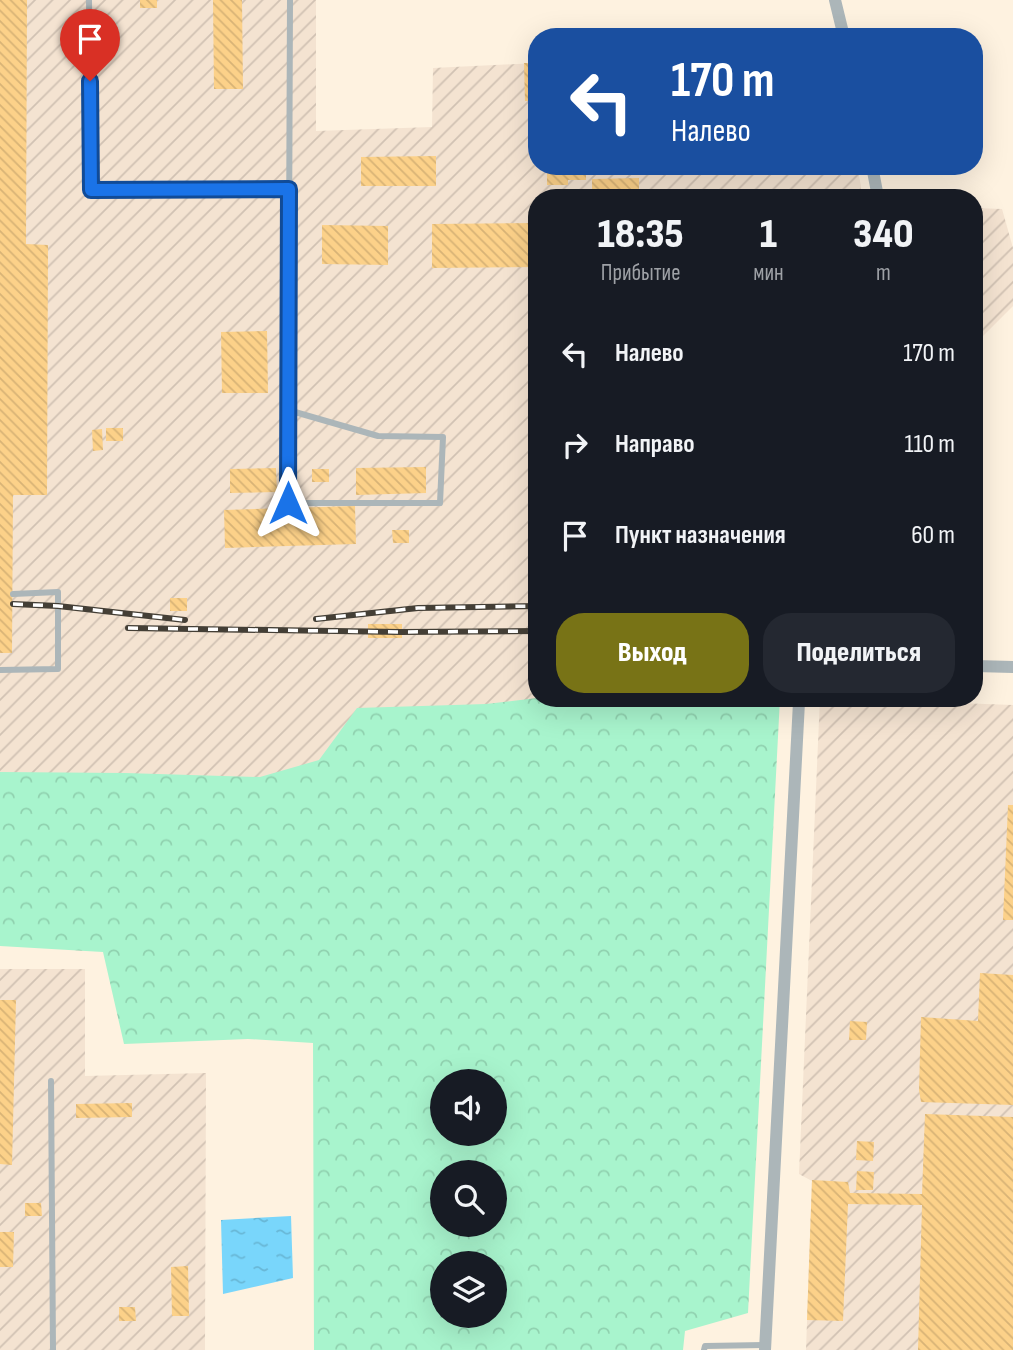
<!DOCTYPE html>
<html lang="ru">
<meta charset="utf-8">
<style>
:root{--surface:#171b24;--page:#242831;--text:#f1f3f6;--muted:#9ea1a6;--accent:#787316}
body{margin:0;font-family:"Sofia Sans Condensed",sans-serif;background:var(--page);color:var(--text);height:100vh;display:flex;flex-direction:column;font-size:26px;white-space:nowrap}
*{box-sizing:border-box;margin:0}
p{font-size:23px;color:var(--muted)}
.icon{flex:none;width:38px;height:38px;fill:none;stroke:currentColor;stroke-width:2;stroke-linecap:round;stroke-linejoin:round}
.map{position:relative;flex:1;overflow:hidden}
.panel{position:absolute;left:528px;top:189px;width:455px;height:518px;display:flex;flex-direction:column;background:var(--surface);border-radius:28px;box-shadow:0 7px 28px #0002}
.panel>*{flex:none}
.hud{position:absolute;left:528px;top:28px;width:455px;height:147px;border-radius:28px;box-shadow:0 7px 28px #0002;background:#1a4fa0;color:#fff;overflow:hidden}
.tools{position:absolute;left:430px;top:1069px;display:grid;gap:14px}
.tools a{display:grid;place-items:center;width:77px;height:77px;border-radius:50%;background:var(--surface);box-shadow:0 7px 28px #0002;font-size:35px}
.pin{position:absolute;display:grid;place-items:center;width:60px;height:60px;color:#fff;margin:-72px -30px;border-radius:50% 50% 50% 0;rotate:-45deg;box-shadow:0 0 7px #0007}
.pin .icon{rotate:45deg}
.me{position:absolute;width:77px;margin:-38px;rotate:0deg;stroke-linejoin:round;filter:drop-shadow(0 0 5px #0008)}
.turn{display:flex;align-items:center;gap:24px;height:147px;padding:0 28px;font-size:32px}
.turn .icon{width:91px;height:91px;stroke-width:2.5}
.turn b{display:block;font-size:49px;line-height:60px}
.eta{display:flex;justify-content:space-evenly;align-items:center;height:119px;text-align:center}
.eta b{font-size:42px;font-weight:800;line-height:49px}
.cta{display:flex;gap:14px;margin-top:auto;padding:14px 28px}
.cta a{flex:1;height:80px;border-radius:28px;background:var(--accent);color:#fff;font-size:28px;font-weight:800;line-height:80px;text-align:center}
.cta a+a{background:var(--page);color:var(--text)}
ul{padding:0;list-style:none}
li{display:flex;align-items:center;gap:21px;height:91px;padding:0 28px}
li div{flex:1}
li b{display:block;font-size:26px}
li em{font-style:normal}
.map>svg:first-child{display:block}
.industrial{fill:url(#industrial-furrows)}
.forest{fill:url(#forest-crowns);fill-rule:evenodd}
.water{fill:url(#water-ripples)}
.building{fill:url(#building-back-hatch)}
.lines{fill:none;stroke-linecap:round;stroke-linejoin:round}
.lane{stroke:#acb6b9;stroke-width:6}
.street{stroke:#acb6b9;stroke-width:12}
.rail-casing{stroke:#443f36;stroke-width:6}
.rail{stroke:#fff;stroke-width:3.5;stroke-dasharray:10;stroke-linecap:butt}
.route-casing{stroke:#114b97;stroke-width:18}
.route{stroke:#1a73e8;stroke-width:12}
</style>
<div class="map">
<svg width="1013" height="1350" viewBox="0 0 1013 1350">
<defs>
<pattern id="industrial-furrows" width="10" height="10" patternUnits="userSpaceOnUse" patternTransform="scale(1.75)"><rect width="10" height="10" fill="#f4e3d1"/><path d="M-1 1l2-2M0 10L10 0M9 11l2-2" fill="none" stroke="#d1c2b3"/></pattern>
<pattern id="forest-crowns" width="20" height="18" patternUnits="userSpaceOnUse" patternTransform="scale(1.75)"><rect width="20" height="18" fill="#a8f4cd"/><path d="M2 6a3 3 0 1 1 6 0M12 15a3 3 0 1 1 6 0" fill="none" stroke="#90d1af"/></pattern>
<pattern id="water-ripples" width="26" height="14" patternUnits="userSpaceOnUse" patternTransform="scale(1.75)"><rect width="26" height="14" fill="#79d6fb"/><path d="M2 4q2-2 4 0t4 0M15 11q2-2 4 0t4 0" fill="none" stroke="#68b7d6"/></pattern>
<pattern id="building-back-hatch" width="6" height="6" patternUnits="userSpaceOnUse" patternTransform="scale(1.75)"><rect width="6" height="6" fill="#fcd189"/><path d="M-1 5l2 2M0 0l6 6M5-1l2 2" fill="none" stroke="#d8b376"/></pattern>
</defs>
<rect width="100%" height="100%" fill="#fef2e0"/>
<g class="industrial">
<path d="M0 0H316V131L432 127 433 68 537 63V166H857L861 186 860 198H537V698L346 784 0 773Z"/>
<path d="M975 208 1002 209 1013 248V306L975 344Z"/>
<path d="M820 698 1013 705V1350H806L812 1181 799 1174Z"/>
<path d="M0 969H85V1076L206 1073 205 1350H0Z"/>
</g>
<path class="forest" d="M537 698H780L748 1313 685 1331 683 1350H314L313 1043 248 1039 124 1044 103 952 0 946V772L125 773 260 777 319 760 357 708 486 704ZM443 1082H495V1134H443ZM443 1172H495V1225H443ZM443 1264H495V1316H443Z"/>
<path class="water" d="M291 1216 293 1278 223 1294 221 1220Z"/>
<g class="building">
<path d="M0 0H27L26 244 48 245 47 495H13L12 653H0Z"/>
<rect x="140" y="0" width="17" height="8"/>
<path d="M213 0H242L243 89H214Z"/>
<path d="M524 63H537V101H525Z"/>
<path d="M436 156V186H361V157Z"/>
<path d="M547 166H586V180H568V185H547Z"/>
<path d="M639 178V191L592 192V179Z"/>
<path d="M537 223V267L432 268V224Z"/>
<path d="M322 225 388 226V265L322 264Z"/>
<path d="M267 331 268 393H222L221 332Z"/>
<rect x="106" y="428" width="17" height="13"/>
<path d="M102 429 103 450 93 451 92 430Z"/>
<path d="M426 467V493L356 495V468Z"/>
<path d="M276 468 277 492 230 493V469Z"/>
<rect x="312" y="469" width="17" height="13"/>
<path d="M355 506 356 544 225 548 224 510Z"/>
<path d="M392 530H409V543H393Z"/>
<rect x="170" y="598" width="17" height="13"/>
<rect x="368" y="624" width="34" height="14"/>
<path d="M1008 805H1013V920H1003Z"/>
<path d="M980 973 1013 975V1105L921 1102 919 1090 921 1017 978 1021Z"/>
<path d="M0 1000H16L12 1165 0 1164Z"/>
<path d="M850 1021 867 1022 866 1040H849Z"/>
<path d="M132 1103V1117L76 1118V1104Z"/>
<path d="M925 1114 1013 1117V1350H918L922 1205 848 1204 843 1321 807 1320 812 1180 848 1182 850 1193 922 1194Z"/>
<path d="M857 1141 874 1142 873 1161 856 1160Z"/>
<path d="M857 1171 874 1172 873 1190H856Z"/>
<path d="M25 1203H41L42 1216H25Z"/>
<path d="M0 1232H14L13 1267H0Z"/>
<path d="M188 1266 189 1316H172L171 1267Z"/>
<path d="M119 1307H135L136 1321H119Z"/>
</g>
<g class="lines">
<g class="lane">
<path d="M89 0 91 190 289 189"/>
<path d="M288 410 378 436 443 437 440 503H288L290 0"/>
<path d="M0 670 58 669V592L13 594"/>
<path d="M51 1081 53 1350"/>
<path d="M704 1350 705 1346 766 1345"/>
</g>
<g class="street">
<path d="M835 0 844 37"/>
<path d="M872 166 877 192"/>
<path d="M975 666 1013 667"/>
<path d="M765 1350 799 702 801 698"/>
</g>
<defs>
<g id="rail">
<path d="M13 604 58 606 185 620"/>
<path d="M316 619 418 608 537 606"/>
<path d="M128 628 400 632 537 631"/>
</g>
</defs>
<use href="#rail" class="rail-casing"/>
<use href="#rail" class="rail"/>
</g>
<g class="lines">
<defs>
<path id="route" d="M90 81 91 190 289 189 288 503"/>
</defs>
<use href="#route" class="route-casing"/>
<use href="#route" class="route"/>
</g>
</svg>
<div class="tools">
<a><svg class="icon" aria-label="sound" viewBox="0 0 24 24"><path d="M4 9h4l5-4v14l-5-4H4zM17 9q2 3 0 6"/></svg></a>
<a><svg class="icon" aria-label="search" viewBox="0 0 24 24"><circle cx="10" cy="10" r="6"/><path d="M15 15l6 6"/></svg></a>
<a><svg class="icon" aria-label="layers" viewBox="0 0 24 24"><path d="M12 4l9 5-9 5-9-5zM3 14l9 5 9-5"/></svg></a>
</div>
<div class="pin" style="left:90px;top:81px;background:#d93025"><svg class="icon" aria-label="arrive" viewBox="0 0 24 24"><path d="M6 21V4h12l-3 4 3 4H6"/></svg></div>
<svg class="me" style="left:288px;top:503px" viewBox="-20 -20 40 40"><path d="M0-17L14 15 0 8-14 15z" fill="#1a73e8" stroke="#fff" stroke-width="4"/></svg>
<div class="hud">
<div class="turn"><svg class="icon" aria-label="left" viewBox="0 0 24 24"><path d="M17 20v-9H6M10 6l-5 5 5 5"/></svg><div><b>170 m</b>Налево</div></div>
</div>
<section class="panel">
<div class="eta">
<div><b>18:35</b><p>Прибытие</p></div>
<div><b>1</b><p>мин</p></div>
<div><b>340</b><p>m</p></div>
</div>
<ul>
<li><svg class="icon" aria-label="left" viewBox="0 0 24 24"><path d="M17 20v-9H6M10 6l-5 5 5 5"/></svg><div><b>Налево</b></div><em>170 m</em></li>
<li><svg class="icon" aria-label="right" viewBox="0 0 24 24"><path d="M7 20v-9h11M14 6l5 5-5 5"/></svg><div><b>Направо</b></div><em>110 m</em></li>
<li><svg class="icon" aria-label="arrive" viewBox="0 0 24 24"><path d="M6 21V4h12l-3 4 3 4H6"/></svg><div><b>Пункт назначения</b></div><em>60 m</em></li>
</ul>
<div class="cta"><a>Выход</a><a>Поделиться</a></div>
</section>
</div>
